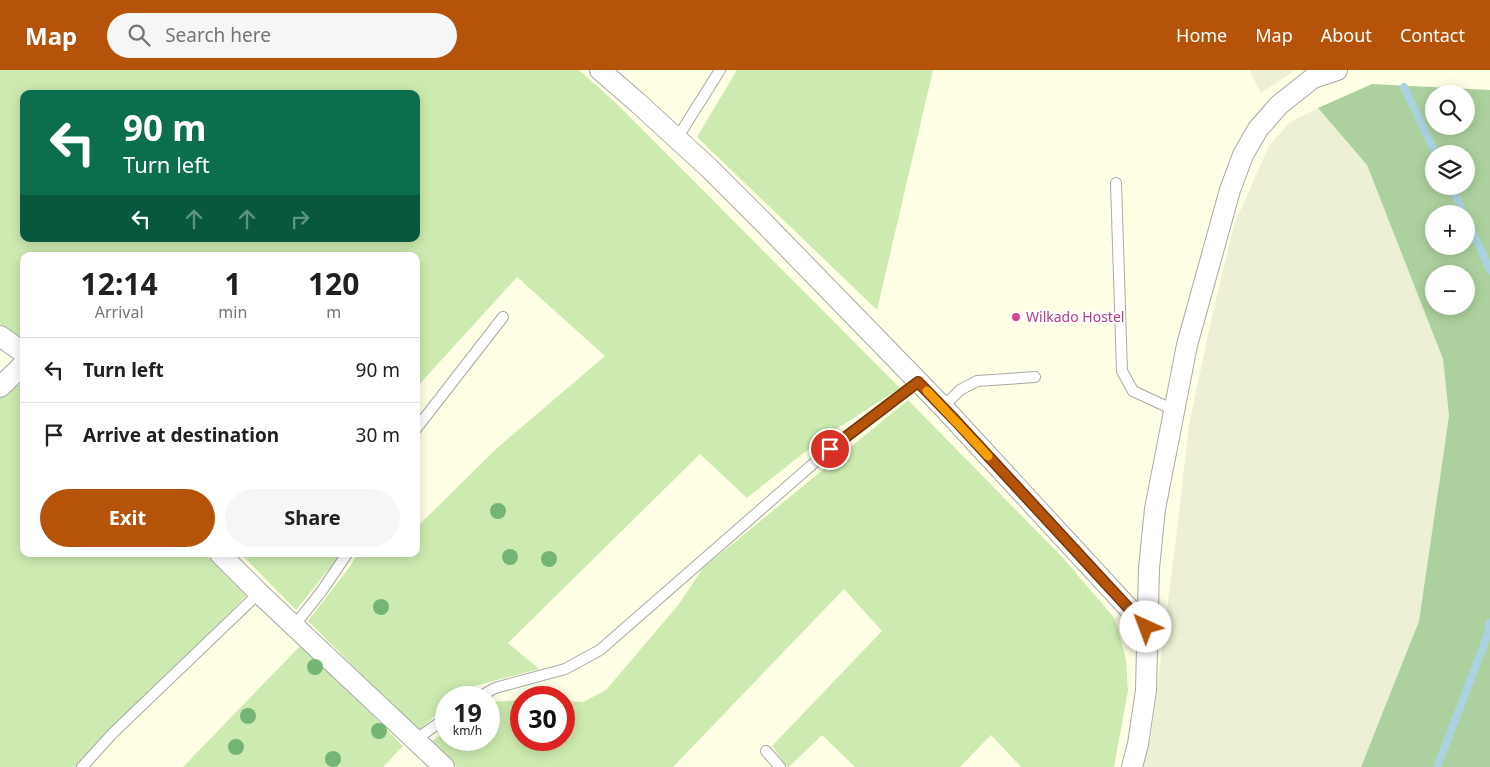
<!DOCTYPE html>
<meta charset="utf-8">
<style>
:root{--surface:#fff;--page:#f6f6f6;--text:#202124;--muted:#757577;--line:#e0e0e0;--accent:#b45309}
body{margin:0;font-family:"Noto Sans",sans-serif;background:var(--page);color:var(--text);height:100vh;display:flex;flex-direction:column;font-size:19px;white-space:nowrap}
*{box-sizing:border-box;margin:0}
p{font-size:16px;color:var(--muted)}
.icon{flex:none;width:28px;height:28px;fill:none;stroke:currentColor;stroke-width:2;stroke-linecap:round;stroke-linejoin:round}
.map{position:relative;flex:1;overflow:hidden}
.sheet{position:absolute;left:20px;top:182px;width:400px;height:305px;display:flex;flex-direction:column;background:var(--surface);border-radius:10px;box-shadow:0 2px 12px #0003}
.sheet>*{flex:none}
.guide{position:absolute;left:20px;top:20px;width:400px;height:152px;border-radius:10px;box-shadow:0 2px 12px #0003;background:#0b6e4f;color:#fff;overflow:hidden}
.buttons{position:absolute;left:1425px;top:15px;display:grid;gap:10px}
.buttons a{display:grid;place-items:center;width:50px;height:50px;border-radius:50%;background:var(--surface);box-shadow:0 2px 12px #0003;font-size:25px}
.speed{position:absolute;left:435px;top:616px;display:flex;gap:10px;font-size:25px;font-weight:700;text-align:center}
.speed>*{display:grid;place-content:center;width:65px;height:65px;border-radius:50%;background:var(--surface);box-shadow:0 2px 12px #0003;line-height:1}
.speed small{font-size:12px;font-weight:400}
.speed .limit{border:8px solid #d22;background:#fff;color:#111}
.pin{position:absolute;display:grid;place-items:center;width:42px;height:42px;color:#fff;margin:-21px;border:2px solid #fff;border-radius:50%;box-shadow:0 1px 5px #0007}
.me{position:absolute;width:55px;margin:-28px;rotate:317deg;stroke-linejoin:round;filter:drop-shadow(0 0 4px #0008)}
.turn{display:flex;align-items:center;gap:18px;height:105px;padding:0 20px;font-size:22px}
.turn .icon{width:65px;height:65px;stroke-width:2.5}
.turn b{display:block;font-size:35px;line-height:42px}
.lanes{display:flex;align-items:center;height:48px;padding:0 20px;background:#0003;justify-content:center;gap:25px;direction:ltr}
.lanes .off{opacity:.35}
.eta{display:flex;justify-content:space-evenly;align-items:center;height:85px;text-align:center}
.eta b{font-size:30px;font-weight:700;line-height:35px}
.button{display:flex;gap:10px;margin-top:auto;padding:10px 20px}
.button a{flex:1;height:58px;border-radius:30px;background:var(--accent);color:#fff;font-size:20px;font-weight:700;line-height:58px;text-align:center}
.button a+a{background:var(--page);color:var(--text)}
ul{padding:0;list-style:none}
li{display:flex;align-items:center;gap:15px;height:65px;padding:0 20px;border-top:1px solid var(--line)}
li div{flex:1}
li b{display:block;font-size:19px}
li em{font-style:normal}
header{display:flex;align-items:center;gap:30px;box-sizing:border-box;height:70px;padding:0 25px;background:var(--accent);color:#fff}
header strong{font-size:24px}
nav{display:flex;gap:28px;margin-inline-start:auto;font-size:18px}
.search{width:350px;height:45px;background:var(--page);display:flex;align-items:center;gap:12px;box-sizing:border-box;padding:0 18px;border-radius:28px;color:var(--muted);font-size:19px}
.map>svg:first-child{display:block}
.education{fill:#ffffe5;fill-rule:evenodd}
.farmland{fill:#eef0d5}
.grass{fill:#cdebb0;fill-rule:evenodd}
.forest{fill:#add19e;fill-rule:evenodd}
.lines{fill:none;stroke-linecap:round;stroke-linejoin:round}
.stream{stroke:#aad3df;stroke-width:8}
.service-casing{stroke:#a9a9a9;stroke-width:12}
.minor-casing{stroke:#a9a9a9;stroke-width:22}
.service{stroke:#fff;stroke-width:10}
.minor{stroke:#fff;stroke-width:20}
.tree{fill:#74b475}
.route-casing{stroke:#753606;stroke-width:12}
.route{stroke:#b45309;stroke-width:9}
.slow{stroke:#f59e0b;stroke-width:9}
.hotel-dot{fill:#d1479c;stroke:#fff;stroke-width:2}
.labels{text-anchor:middle;stroke-width:4;stroke-linejoin:round;paint-order:stroke}
.hotel-label{font-size:14px;fill:#b23c85;stroke:#fff;text-anchor:start}
</style>
<header>
<strong>Map</strong>
<div class="search"><svg class="icon" aria-label="search" viewBox="0 0 24 24"><circle cx="10" cy="10" r="6"/><path d="M15 15l6 6"/></svg>Search here</div>
<nav><a>Home</a><a>Map</a><a>About</a><a>Contact</a></nav>
</header>
<div class="map">
<svg width="1490" height="697" viewBox="0 0 1490 697">
<rect width="100%" height="100%" fill="#f2efe9"/>
<path class="education" d="M0 0H1490V697H0ZM24 24H416V169H24ZM1434 24H1466V56H1434ZM1434 84H1466V116H1434ZM1434 144H1466V176H1434ZM24 186H416V484H24ZM1434 204H1466V236H1434ZM446 628H489V670H446ZM521 628H564V670H521Z"/>
<g class="farmland">
<path d="M1249 0H1296L1261 23Z"/>
<path d="M1318 38 1367 95 1443 289 1449 347 1419 551 1361 697H1142L1151 666 1176 468 1189 355 1210 255 1234 155 1269 76 1290 52Z"/>
</g>
<g class="grass">
<path d="M0 0H579L617 34 900 318 824 367 747 428 700 384 508 573 539 599 467 618 456 627 446 628V636L418 661 308 551 351 495 357 484H416V458L496 379 605 286 517 207 416 318V186H24V274L0 254ZM24 24H416V169H24Z"/>
<path d="M737 0H933L877 240 697 67Z"/>
<path d="M24 314V484H205L246 526 79 697H0V327C7 320 13 315 24 314Z"/>
<path d="M908 330 1065 490 1115 549 1126 589 1128 621 1114 697H1021L991 665 960 697H855L822 665 789 697H787L772 676 882 561 844 519 673 697H457L430 672 446 662V670H489V634L493 632 521 630V670H564V631L583 632 606 620 679 534 703 498Z"/>
<path d="M241 484H341L296 540Z"/>
<path d="M302 574 403 676 383 697H183Z"/>
</g>
<path class="forest" d="M1372 14 1490 20V697H1361L1419 551 1449 346 1443 289 1367 95 1318 38ZM1434 24H1466V56H1434ZM1434 84H1466V116H1434ZM1434 144H1466V176H1434ZM1434 204H1466V236H1434Z"/>
<g class="lines">
<g class="stream">
<path d="M1404 17 1436 84"/>
<path d="M1451 116 1464 144"/>
<path d="M1466 148 1490 200"/>
<path d="M1437 697 1488 564 1490 553"/>
</g>
<defs>
<g id="service">
<path d="M676 70 720 0"/>
<path d="M1116 113 1122 301 1133 321 1174 340"/>
<path d="M943 337 960 320 977 311 1035 307"/>
<path d="M416 359 503 247"/>
<path d="M294 556 321 522 347 484"/>
<path d="M477 628 495 618 565 599 600 580 830 379 918 312"/>
<path d="M415 670 446 648"/>
<path d="M766 681 780 697"/>
<path d="M82 697 113 663 259 523"/>
</g>
<g id="minor">
<path d="M600 0 638 33 709 98 765 154 943 337 1146 557"/>
<path d="M0 266 24 283"/>
<path d="M0 317 24 294"/>
<path d="M220 484 259 523 444 697"/>
<path d="M1132 697 1138 674 1146 620 1149 498 1155 439 1187 275 1230 120 1243 85 1258 59 1279 35 1313 8 1337 0"/>
</g>
</defs>
<use href="#service" class="service-casing"/>
<use href="#minor" class="minor-casing"/>
<use href="#service" class="service"/>
<use href="#minor" class="minor"/>
</g>
<g class="tree">
<circle cx="498" cy="441" r="8"/>
<circle cx="510" cy="487" r="8"/>
<circle cx="549" cy="489" r="8"/>
<circle cx="381" cy="537" r="8"/>
<circle cx="315" cy="597" r="8"/>
<circle cx="248" cy="646" r="8"/>
<circle cx="379" cy="661" r="8"/>
<circle cx="236" cy="677" r="8"/>
<circle cx="333" cy="689" r="8"/>
</g>
<g class="lines">
<defs>
<path id="route" d="M830 379 918 312 955 350 1146 557"/>
</defs>
<use href="#route" class="route-casing"/>
<use href="#route" class="route"/>
<path class="slow" d="M927 321 988 386"/>
</g>
<circle class="hotel-dot" cx="1016" cy="247" r="5"/>
<g class="labels">
<g class="hotel-label">
<text x="1026" y="252">Wilkado Hostel</text>
</g>
</g>
</svg>
<div class="buttons">
<a><svg class="icon" aria-label="search" viewBox="0 0 24 24"><circle cx="10" cy="10" r="6"/><path d="M15 15l6 6"/></svg></a>
<a><svg class="icon" aria-label="layers" viewBox="0 0 24 24"><path d="M12 4l9 5-9 5-9-5zM3 14l9 5 9-5"/></svg></a>
<a>+</a>
<a>−</a>
</div>
<div class="speed"><div>19<small>km/h</small></div><div class="limit">30</div></div>
<div class="pin" style="left:830px;top:379px;background:#d93025"><svg class="icon" aria-label="arrive" viewBox="0 0 24 24"><path d="M6 21V4h12l-3 4 3 4H6"/></svg></div>
<svg class="me" style="left:1146px;top:557px" viewBox="-20 -20 40 40"><circle r="19" fill="#fff"/><path d="M0-13L10 11 0 6-10 11z" fill="#b45309"/></svg>
<div class="guide">
<div class="turn"><svg class="icon" aria-label="left" viewBox="0 0 24 24"><path d="M17 20v-9H6M10 6l-5 5 5 5"/></svg><div><b>90 m</b>Turn left</div></div>
<div class="lanes"><svg class="icon" aria-label="left" viewBox="0 0 24 24"><path d="M17 20v-9H6M10 6l-5 5 5 5"/></svg><svg class="icon off" aria-label="ahead" viewBox="0 0 24 24"><path d="M12 20V5M6 11l6-6 6 6"/></svg><svg class="icon off" aria-label="ahead" viewBox="0 0 24 24"><path d="M12 20V5M6 11l6-6 6 6"/></svg><svg class="icon off" aria-label="right" viewBox="0 0 24 24"><path d="M7 20v-9h11M14 6l5 5-5 5"/></svg></div>
</div>
<section class="sheet">
<div class="eta">
<div><b>12:14</b><p>Arrival</p></div>
<div><b>1</b><p>min</p></div>
<div><b>120</b><p>m</p></div>
</div>
<ul>
<li><svg class="icon" aria-label="left" viewBox="0 0 24 24"><path d="M17 20v-9H6M10 6l-5 5 5 5"/></svg><div><b>Turn left</b></div><em>90 m</em></li>
<li><svg class="icon" aria-label="arrive" viewBox="0 0 24 24"><path d="M6 21V4h12l-3 4 3 4H6"/></svg><div><b>Arrive at destination</b></div><em>30 m</em></li>
</ul>
<div class="button"><a>Exit</a><a>Share</a></div>
</section>
</div>
